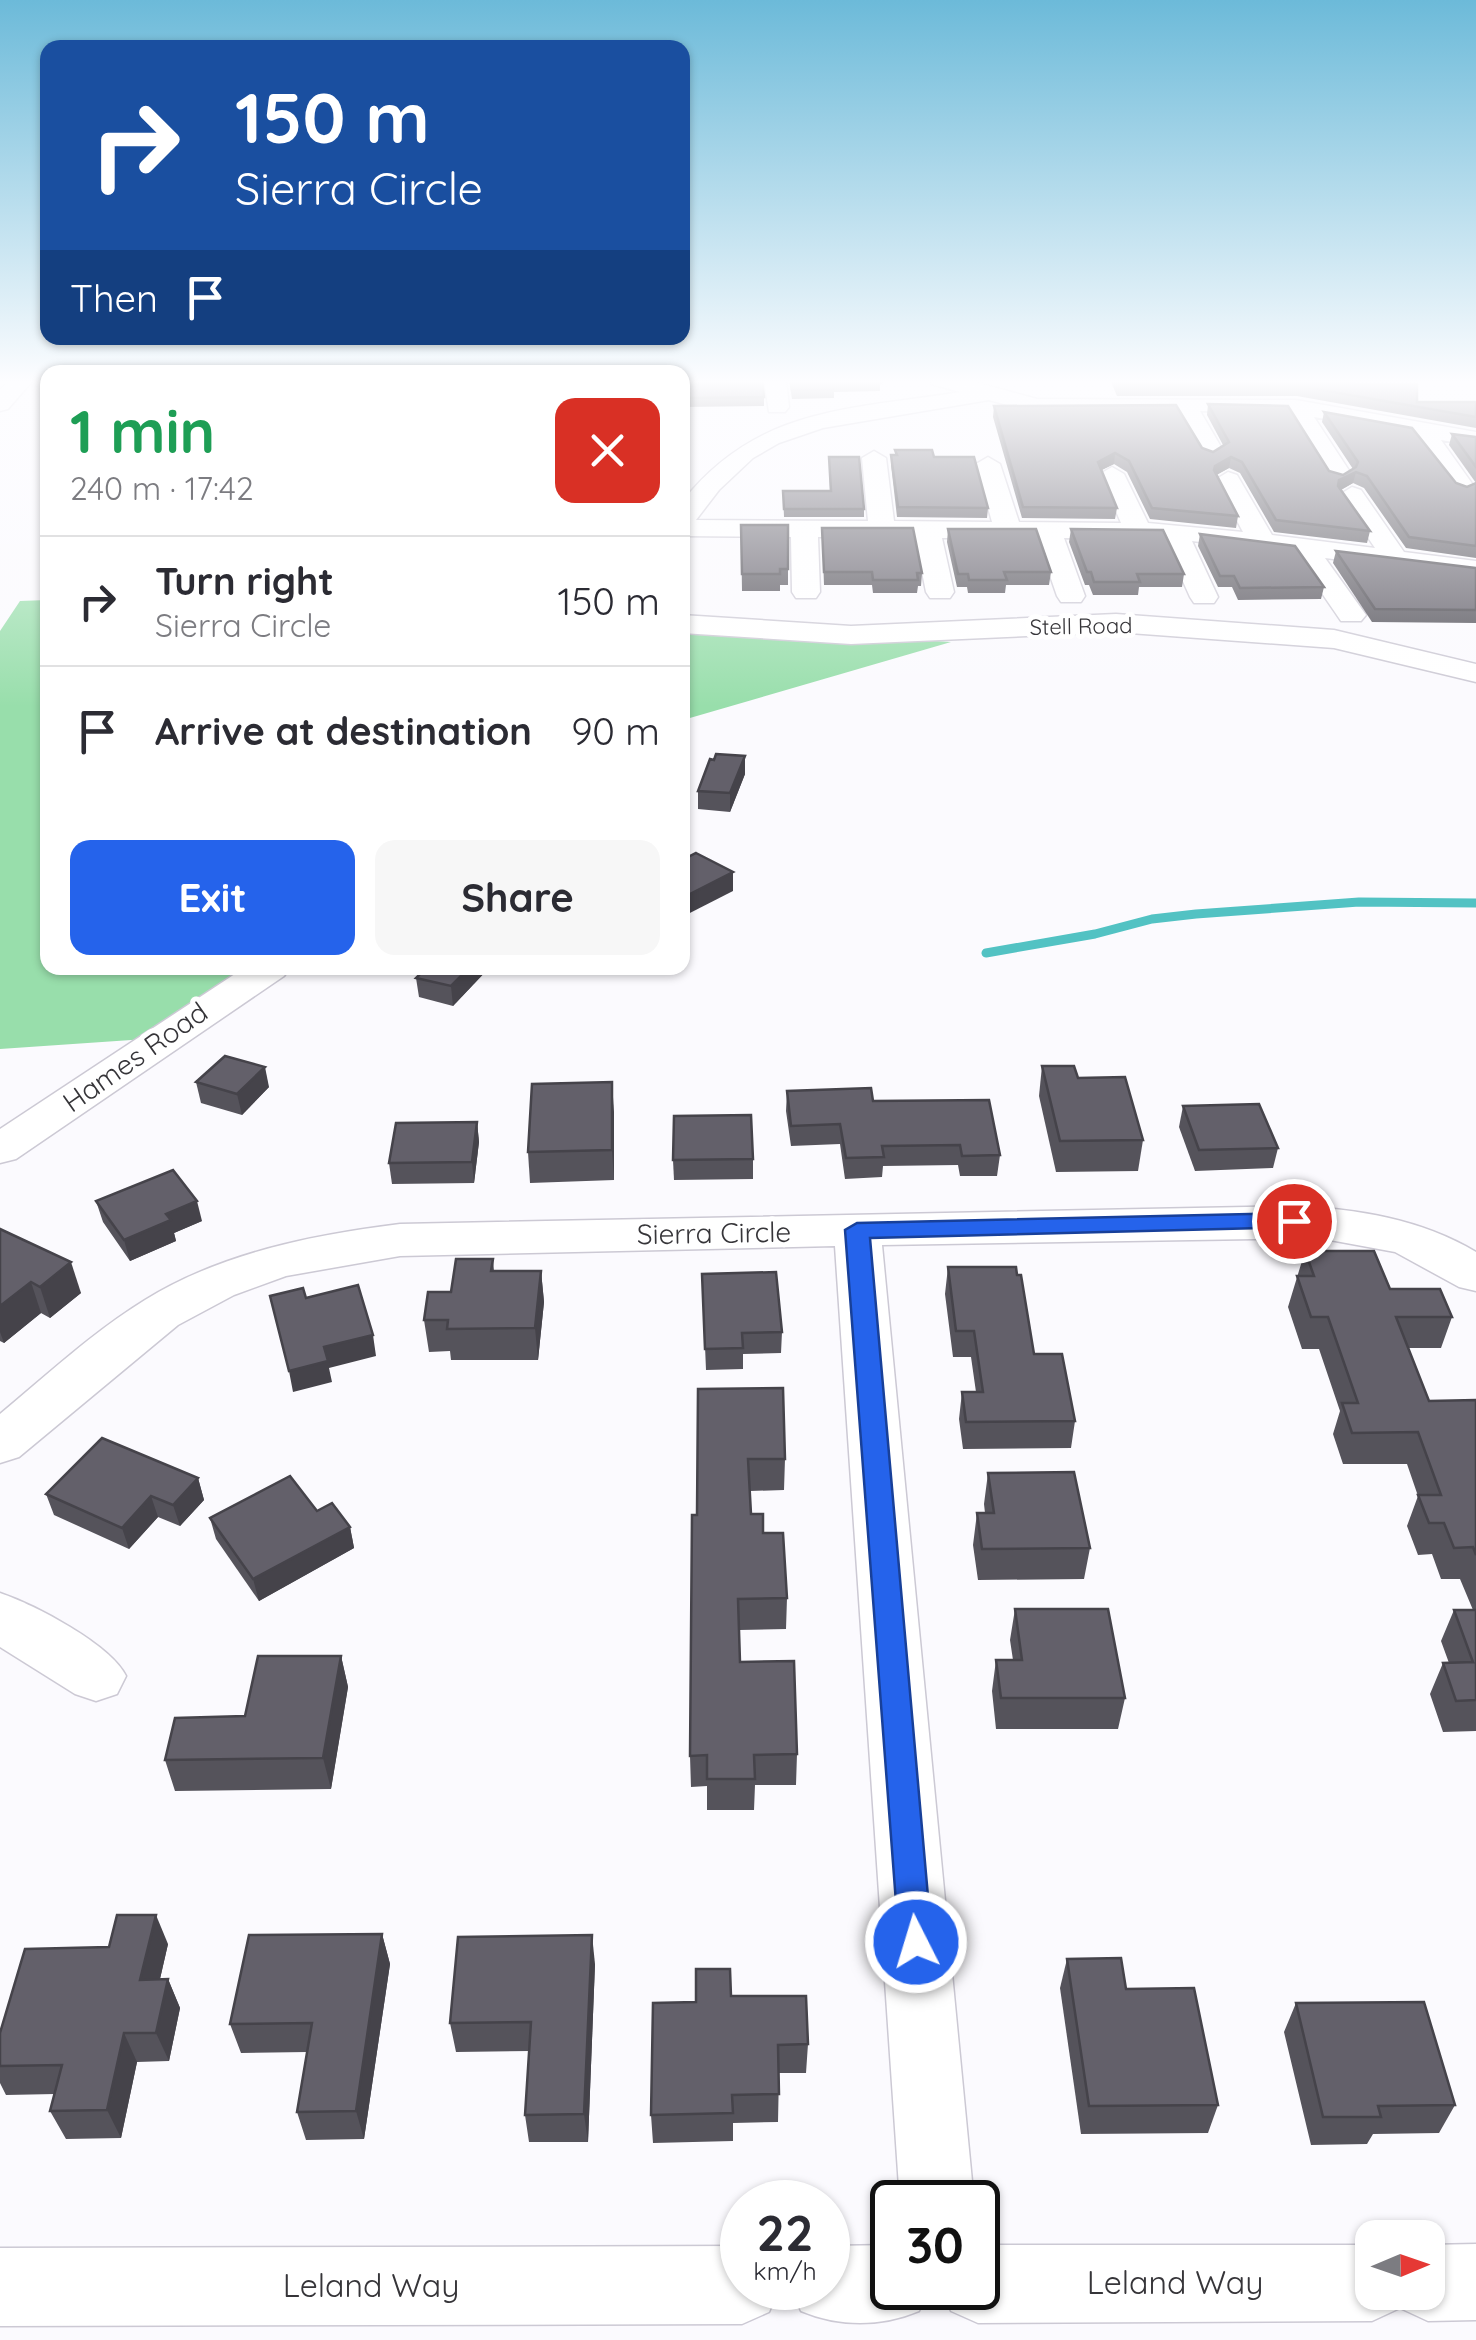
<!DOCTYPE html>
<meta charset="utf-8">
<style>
:root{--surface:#fff;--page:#f7f7f7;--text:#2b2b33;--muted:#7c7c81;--line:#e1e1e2;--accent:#2563eb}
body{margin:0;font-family:Quicksand,sans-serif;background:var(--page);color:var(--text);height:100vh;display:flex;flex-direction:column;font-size:38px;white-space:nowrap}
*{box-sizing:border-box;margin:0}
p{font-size:32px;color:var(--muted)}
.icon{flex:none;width:55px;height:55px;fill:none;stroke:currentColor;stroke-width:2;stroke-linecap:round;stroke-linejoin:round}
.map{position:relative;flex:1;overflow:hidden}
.sheet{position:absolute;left:40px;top:365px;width:650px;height:610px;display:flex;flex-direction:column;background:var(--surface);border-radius:20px;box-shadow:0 2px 8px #0004}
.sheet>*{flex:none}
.hud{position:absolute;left:40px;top:40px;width:650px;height:305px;border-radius:20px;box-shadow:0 2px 8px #0004;background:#1a4fa0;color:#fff;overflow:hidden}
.needle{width:65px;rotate:88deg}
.buttons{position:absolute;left:1355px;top:2220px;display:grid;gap:20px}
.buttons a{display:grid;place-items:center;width:90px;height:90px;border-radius:20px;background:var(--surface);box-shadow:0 2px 8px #0004;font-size:50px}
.speed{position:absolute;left:720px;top:2180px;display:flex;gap:20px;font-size:50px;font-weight:700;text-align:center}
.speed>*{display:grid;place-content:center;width:130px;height:130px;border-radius:50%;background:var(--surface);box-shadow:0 2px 8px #0004;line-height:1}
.speed small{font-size:25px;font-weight:400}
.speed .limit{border:5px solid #111;border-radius:15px;background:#fff;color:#111}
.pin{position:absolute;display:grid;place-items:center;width:85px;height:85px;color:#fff;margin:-42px;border:5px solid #fff;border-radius:50%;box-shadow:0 2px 10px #0007}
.me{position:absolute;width:110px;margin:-55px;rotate:355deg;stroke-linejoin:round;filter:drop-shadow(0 0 8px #0008)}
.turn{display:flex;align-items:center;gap:35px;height:210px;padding:0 30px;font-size:45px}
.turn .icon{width:130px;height:130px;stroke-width:2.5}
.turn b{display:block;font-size:70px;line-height:85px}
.then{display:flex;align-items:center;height:95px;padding:0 30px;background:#0003;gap:20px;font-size:38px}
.round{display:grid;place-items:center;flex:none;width:105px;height:105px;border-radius:20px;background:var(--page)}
.headline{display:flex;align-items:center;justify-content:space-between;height:170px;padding:0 30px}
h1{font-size:60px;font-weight:700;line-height:75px;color:#1e9e55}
.action{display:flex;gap:20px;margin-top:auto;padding:20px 30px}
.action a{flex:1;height:115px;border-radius:20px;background:var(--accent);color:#fff;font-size:40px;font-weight:700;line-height:115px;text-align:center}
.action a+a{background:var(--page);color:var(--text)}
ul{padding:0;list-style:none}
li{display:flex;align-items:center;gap:30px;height:130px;padding:0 30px;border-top:2px solid var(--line)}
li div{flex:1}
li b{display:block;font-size:38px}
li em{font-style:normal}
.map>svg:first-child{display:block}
.forest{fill:#98deab}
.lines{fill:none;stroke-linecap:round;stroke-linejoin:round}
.stream{stroke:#52c2c3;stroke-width:9}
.minor-casing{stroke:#ccc9d4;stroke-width:3}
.minor{fill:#fff;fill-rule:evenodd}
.wall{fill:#55535b}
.shaded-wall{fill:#45434a}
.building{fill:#63606a;stroke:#45434a;stroke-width:2.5}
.route{fill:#2563eb;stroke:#184099;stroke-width:2.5}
.labels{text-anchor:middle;stroke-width:10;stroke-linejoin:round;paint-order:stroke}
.far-street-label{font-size:22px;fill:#363539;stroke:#fff}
.street-label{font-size:28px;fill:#363539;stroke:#fff}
.near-street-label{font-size:32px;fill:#363539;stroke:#fff}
</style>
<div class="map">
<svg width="1476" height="2340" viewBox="0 0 1476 2340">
<rect width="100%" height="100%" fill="#fbfafe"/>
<g class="forest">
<path d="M47 600 48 968H277L175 1037 0 1049V631L20 601Z"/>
<path d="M683 625 951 642 683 720Z"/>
</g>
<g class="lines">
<path class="stream" d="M986 953 1095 934 1152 919 1196 914 1359 902 1476 903"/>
<defs>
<g id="minor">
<path d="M11 379H34L8 409 0 411V390Z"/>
<path d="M764 379H786L789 407 785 412H769Z"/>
<path d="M928 379H964L1037 399 1296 400 1476 432V446L1441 440 1476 489 1465 495 1456 492 1412 435 1314 417 1352 475 1339 483 1330 480 1288 413 1200 411 1224 452 1212 459 1203 457 1177 412 1036 413 989 400 823 428 779 443 753 458 719 490 696 520 868 521 862 458 874 451 886 458 894 521 992 522 976 464 988 457 1000 464 1019 522 1121 523 1100 474 1112 467 1124 474 1148 523 1243 532 1215 480 1228 472 1237 475 1272 535 1375 548 1339 495 1352 487 1361 490 1404 552 1476 561V577L1325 558 1366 615 1361 621H1341L1295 554 1192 541 1218 597 1214 603H1194L1190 597 1164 539 1064 538 1085 596 1081 602H1061L1057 596 1037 538H942L954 592 950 598H930L926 592 915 537H818L820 592 816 598H796L792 592 791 537 682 536V502C758 406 850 410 960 392L931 384Z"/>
<path d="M1116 614 1334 630 1476 664V682L1334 648 1116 632 851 644 682 633V615L851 626Z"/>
<path d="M244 968H290L284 976 16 1159 0 1163V1129Z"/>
<path d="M1294 1206C1357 1209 1421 1219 1476 1252V1291L1459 1287 1395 1252 1319 1238 882 1245 974 2202H900L835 1246 400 1256 286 1276 234 1295 178 1325 19 1457 0 1463V1414C47 1375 93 1332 145 1300 221 1253 312 1235 400 1224Z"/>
<path d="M0 1593C35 1605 110 1644 126 1676L117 1694 96 1701 75 1694 0 1647Z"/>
<path d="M1476 2244V2320L1428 2321 1400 2308 1372 2321 978 2323 951 2311 941 2288H978V2245H1372V2292H1428V2245Z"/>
<path d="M892 2245V2288H929L919 2311C881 2327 839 2327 801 2311L791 2288H828V2246Z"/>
<path d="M742 2246V2288H779L769 2312 742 2324 0 2326V2248Z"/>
</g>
</defs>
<use href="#minor" class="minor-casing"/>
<use href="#minor" class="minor"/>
</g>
<g class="wall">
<path d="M682 379 764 397V406L682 407Z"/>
<path d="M789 379H880V391L834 392V398L792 399Z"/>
<path d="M1113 379H1352L1356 384 1417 402H1476V428L1297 396H1117L1112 384Z"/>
<path d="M1208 404 1329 471 1343 475 1353 469 1322 422 1324 412 1456 483 1467 487 1476 483V558L1406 548 1364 488 1353 483 1341 490 1370 531 1367 543 1274 532 1240 473 1229 468 1216 475 1238 516 1236 528 1150 519 1127 472 1114 464 1101 470 1117 508 1115 519 1022 518 993 417 994 406 1202 448 1213 452 1223 445 1207 415Z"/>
<path d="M1452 434 1476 437V483L1449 445Z"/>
<path d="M895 450 934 457 988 508 987 518 897 517 891 465V455H895Z"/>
<path d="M829 457 864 509V517H784L783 491H830Z"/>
<path d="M741 525H788V585H780V591H742Z"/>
<path d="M822 528 922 573 921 586H918L917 593H873L872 585H824Z"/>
<path d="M948 529 1051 572 1049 585H1006L1005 593H968L967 587H957L947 542Z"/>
<path d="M1071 529 1184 574 1182 587H1139L1138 595H1093L1089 585H1085L1069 542Z"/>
<path d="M1200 534 1324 587 1321 599 1238 600 1232 587H1218L1198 546Z"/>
<path d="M1336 551 1476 568V623L1372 622 1333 563Z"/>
<path d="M714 760 745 774 730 812 698 809V791Z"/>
<path d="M426 968H489L453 1006 419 997 416 978Z"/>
<path d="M1042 1066 1078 1078 1143 1140 1138 1171 1056 1172 1039 1096Z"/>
<path d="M196 1082 269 1087 242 1115 201 1103Z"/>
<path d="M787 1091 873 1101 1000 1155 997 1176H960L958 1165 883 1166 882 1177 845 1179 840 1144 791 1146 786 1111Z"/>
<path d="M1183 1106 1278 1148 1273 1168 1195 1171 1179 1127Z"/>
<path d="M614 1112V1180L530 1183 528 1152Z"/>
<path d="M477 1122 479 1142 474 1183 392 1184 389 1163Z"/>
<path d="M753 1159V1179L674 1180 673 1160Z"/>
<path d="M96 1201 202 1221 174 1233 176 1241 130 1261 103 1222Z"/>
<path d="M0 1229 81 1293 50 1318 41 1313 4 1343 0 1341Z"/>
<path d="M1305 1251 1452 1317 1441 1348H1408L1429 1401 1476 1400V1731L1443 1732 1430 1694 1443 1663H1449L1441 1641 1454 1610H1473L1460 1579H1441L1432 1554 1418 1555 1407 1526 1418 1496 1407 1464H1343L1333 1434 1340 1411 1319 1349H1302L1288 1307Z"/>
<path d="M493 1259 494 1271H541L544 1302 538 1360H451L450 1351 429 1352 424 1320 451 1292Z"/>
<path d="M948 1267 1034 1354 1075 1421 1071 1448 963 1449 959 1419 962 1392H976L971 1357H953L945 1294Z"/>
<path d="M702 1274 782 1332 781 1353 743 1354V1369L706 1370Z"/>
<path d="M698 1389 785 1459 784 1490 750 1491 751 1514 763 1533 787 1598 786 1629 739 1630 740 1662 797 1754 796 1785H755L754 1810H707V1786L691 1787 690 1756 697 1515Z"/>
<path d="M988 1473 1090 1548 1084 1579 978 1580 973 1545 977 1513H985L984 1504Z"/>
<path d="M198 1478 204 1500 180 1526 158 1517 129 1549 54 1515 46 1494Z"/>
<path d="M317 1511 350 1527 354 1548 259 1601 216 1539 210 1518Z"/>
<path d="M1015 1609 1125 1698 1118 1729H996L992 1691 996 1660H1013L1010 1640Z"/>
<path d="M341 1656 348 1687 331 1789 175 1791 165 1760 245 1716Z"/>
<path d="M382 1934 390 1964 364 2139 306 2140 297 2112 307 2052 241 2053 230 2024Z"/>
<path d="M168 1944 160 1979H168L180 2008 169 2061 137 2062 121 2138 66 2139 50 2111 55 2094 6 2095 0 2083V2033L109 1947Z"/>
<path d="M1067 1959 1126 1989 1218 2105 1208 2133 1081 2134 1060 1988Z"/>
<path d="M595 1964 588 2142H529L525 2115 529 2051 456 2052 450 2023Z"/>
<path d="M731 1996 808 2044 806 2073H779L778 2122 733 2123V2141L653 2143 651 2115Z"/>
<path d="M1296 2003 1455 2105 1439 2133 1373 2134 1367 2144 1311 2145 1284 2032Z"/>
</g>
<g class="shaded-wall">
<path d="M1115 453 1114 464 1096 473 1098 462Z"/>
<path d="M1231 457 1229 468 1213 477 1215 466Z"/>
<path d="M1356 472 1353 483 1337 492 1339 480Z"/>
<path d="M745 756V774L730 812V793Z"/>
<path d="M733 872V891L682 917V898Z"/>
<path d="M469 968H489L453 1006 451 986Z"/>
<path d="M265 1067 269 1087 242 1115 237 1094Z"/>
<path d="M612 1082 614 1112V1180L612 1150Z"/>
<path d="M477 1122 479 1142 474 1183 472 1162Z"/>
<path d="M197 1201 202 1221 174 1233 176 1241 130 1261 124 1240 166 1214Z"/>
<path d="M71 1262 81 1293 50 1318 40 1287Z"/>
<path d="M541 1271 544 1302 538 1360 535 1328Z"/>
<path d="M31 1282 41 1313 4 1343 0 1332V1306Z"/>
<path d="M373 1335 376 1356 329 1368 332 1382 293 1392 289 1371 324 1347Z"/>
<path d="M198 1478 204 1500 180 1526 173 1505Z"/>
<path d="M151 1496 158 1517 129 1549 122 1528Z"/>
<path d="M350 1527 354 1548 259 1601 253 1579Z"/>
<path d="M341 1656 348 1687 331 1789 323 1758Z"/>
<path d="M156 1915 168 1944 153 2009 140 1980Z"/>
<path d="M382 1934 390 1964 364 2139 356 2111Z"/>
<path d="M592 1935 595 1964 588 2142 584 2114Z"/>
<path d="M168 1979 180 2008 169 2061 156 2033Z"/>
<path d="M124 2033 137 2062 121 2138 107 2110Z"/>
</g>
<g class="building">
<path d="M682 379H762L764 397 682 398Z"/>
<path d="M790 379H880L881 383H833L834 390H792Z"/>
<path d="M1116 379H1352L1356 384H1417V402H1476V417L1299 386 1119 385Z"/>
<path d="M1208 404 1288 406 1329 471 1343 475 1356 467 1358 462 1324 412 1412 428 1456 483 1467 487 1476 483V546L1409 537 1367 476 1356 472 1339 480 1338 486 1370 531 1276 520 1242 462 1231 457 1215 466 1214 470 1238 516 1152 508 1129 461 1115 453 1098 462 1117 508 1023 507 994 406 1176 405 1202 448 1213 452 1229 442Z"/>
<path d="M1452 434 1476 437V467Z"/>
<path d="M895 450H932L934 457H974L988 508 898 507 891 455H897Z"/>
<path d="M829 457H859L864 509H784L783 491H831Z"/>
<path d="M741 525H788V569H780V574H742Z"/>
<path d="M822 528H913L922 573H917L918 580H873L872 572H824Z"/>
<path d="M948 529H1036L1051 572H1004L1007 580H969L968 574H958Z"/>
<path d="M1071 529 1163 530 1184 574H1137L1140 582H1094L1091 572H1087Z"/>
<path d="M1200 534 1295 546 1324 587 1240 588 1234 576H1220Z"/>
<path d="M1336 551 1476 568V610L1375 609Z"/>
<path d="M716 754 745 756 730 793 698 791 710 759 714 760Z"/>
<path d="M696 853 733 872 682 898V856L686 858Z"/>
<path d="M426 968H469L451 986 416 978Z"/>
<path d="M225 1056 265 1067 237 1094 196 1082Z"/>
<path d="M1042 1066H1074L1078 1078 1125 1077 1143 1140 1060 1141Z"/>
<path d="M612 1082V1150L528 1152 532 1084Z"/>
<path d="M871 1088 873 1101 989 1100 1000 1155 962 1156 960 1145 882 1146 884 1157 846 1158 840 1124 791 1126 787 1091Z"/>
<path d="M1259 1104 1278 1148 1199 1150 1183 1106Z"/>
<path d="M751 1115 753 1159 673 1160 674 1116Z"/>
<path d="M477 1122 472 1162 389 1163 396 1123Z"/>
<path d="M173 1170 197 1201 166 1214 171 1220 124 1240 96 1201Z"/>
<path d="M0 1229 71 1262 40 1287 31 1282 0 1306Z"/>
<path d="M1305 1251H1374L1390 1289H1440L1452 1317H1396L1429 1401 1476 1400V1555L1473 1547 1454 1548 1444 1523H1429L1418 1495H1441L1418 1432 1352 1433 1342 1403H1358L1328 1317H1311L1297 1276H1314Z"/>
<path d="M456 1259H493L491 1271H541L535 1328 447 1329 448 1320H424L428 1292H451Z"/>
<path d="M948 1267H1016L1017 1275H1021L1034 1354H1062L1075 1421 966 1422 962 1392H983L974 1331H956Z"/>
<path d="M776 1272 782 1332 742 1333 743 1348 705 1349 702 1274Z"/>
<path d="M358 1285 373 1335 324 1347 328 1361 289 1371 270 1296 303 1288 306 1298Z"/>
<path d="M783 1388 785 1459H748L751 1514H763V1533H783L787 1598 738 1599 740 1662 794 1661 797 1754 754 1755 755 1779H707V1755L690 1756 692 1515H697L698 1389Z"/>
<path d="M102 1438 198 1478 173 1505 151 1496 122 1528 46 1494Z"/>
<path d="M1074 1472 1090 1548 982 1549 977 1513H994L988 1473Z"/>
<path d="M290 1476 317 1511 332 1503 350 1527 253 1579 210 1518Z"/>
<path d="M1015 1609H1108L1125 1698H1001L996 1660H1022Z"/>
<path d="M1454 1610H1476V1700L1456 1701 1443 1663 1473 1662Z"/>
<path d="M258 1656H341L323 1758 165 1760 175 1718 245 1716Z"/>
<path d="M117 1915H156L140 1980 168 1979 156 2033H124L107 2110 50 2111 62 2065 0 2066V2033L25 1949 109 1947Z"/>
<path d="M382 1934 356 2111 297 2112 312 2023 230 2024 249 1935Z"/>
<path d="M592 1935 584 2114 525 2115 531 2022 450 2023 458 1937Z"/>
<path d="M1121 1958 1126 1989 1194 1988 1218 2105 1089 2106 1067 1959Z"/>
<path d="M696 1969H730L731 1996H806L808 2044 778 2045 779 2094 732 2095 733 2113 651 2115 653 2003 696 2002Z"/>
<path d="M1424 2002 1455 2105 1378 2106 1381 2117H1323L1296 2003Z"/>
</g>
<linearGradient id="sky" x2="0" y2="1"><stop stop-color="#6cbad9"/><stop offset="0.54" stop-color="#fdfdff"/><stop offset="1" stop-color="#fdfdff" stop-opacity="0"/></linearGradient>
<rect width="1476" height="707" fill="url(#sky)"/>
<path class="route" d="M1294 1213 1305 1221 1302 1227 870 1238 932 1942 928 1954 916 1959 903 1954 899 1942 845 1230 857 1223Z"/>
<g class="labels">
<g class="far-street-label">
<text transform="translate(1081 626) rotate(-1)" y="8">Stell Road</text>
</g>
<g class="street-label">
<text transform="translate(135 1057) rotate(-35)" y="10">Hames Road</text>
<text transform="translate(714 1233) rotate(-1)" y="10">Sierra Circle</text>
</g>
<g class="near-street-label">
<text x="1175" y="2294">Leland Way</text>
<text x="371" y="2297">Leland Way</text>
</g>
</g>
</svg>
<div class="buttons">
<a><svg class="needle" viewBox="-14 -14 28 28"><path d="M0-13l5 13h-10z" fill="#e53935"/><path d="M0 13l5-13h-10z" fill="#7c7c81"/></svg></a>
</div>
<div class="speed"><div>22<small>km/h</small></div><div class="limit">30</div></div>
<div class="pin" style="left:1294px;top:1221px;background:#d93025"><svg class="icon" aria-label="arrive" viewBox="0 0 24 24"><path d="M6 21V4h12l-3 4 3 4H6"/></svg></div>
<svg class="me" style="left:916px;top:1942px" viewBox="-20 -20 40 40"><circle r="17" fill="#2563eb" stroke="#fff" stroke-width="3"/><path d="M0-11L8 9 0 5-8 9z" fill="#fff"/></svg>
<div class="hud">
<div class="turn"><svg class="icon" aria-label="right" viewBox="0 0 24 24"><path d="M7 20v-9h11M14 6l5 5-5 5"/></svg><div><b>150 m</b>Sierra Circle</div></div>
<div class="then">Then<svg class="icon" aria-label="arrive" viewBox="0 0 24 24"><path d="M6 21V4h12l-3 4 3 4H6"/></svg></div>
</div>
<section class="sheet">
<div class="headline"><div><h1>1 min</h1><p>240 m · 17:42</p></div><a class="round" style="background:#d93025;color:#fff"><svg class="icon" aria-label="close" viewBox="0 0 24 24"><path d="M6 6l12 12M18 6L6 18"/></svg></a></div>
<ul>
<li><svg class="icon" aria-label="right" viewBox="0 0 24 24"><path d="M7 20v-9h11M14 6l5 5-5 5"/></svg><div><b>Turn right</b><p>Sierra Circle</p></div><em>150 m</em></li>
<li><svg class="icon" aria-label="arrive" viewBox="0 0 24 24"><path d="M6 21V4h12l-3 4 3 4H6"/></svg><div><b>Arrive at destination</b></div><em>90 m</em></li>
</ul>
<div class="action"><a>Exit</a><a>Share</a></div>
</section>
</div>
